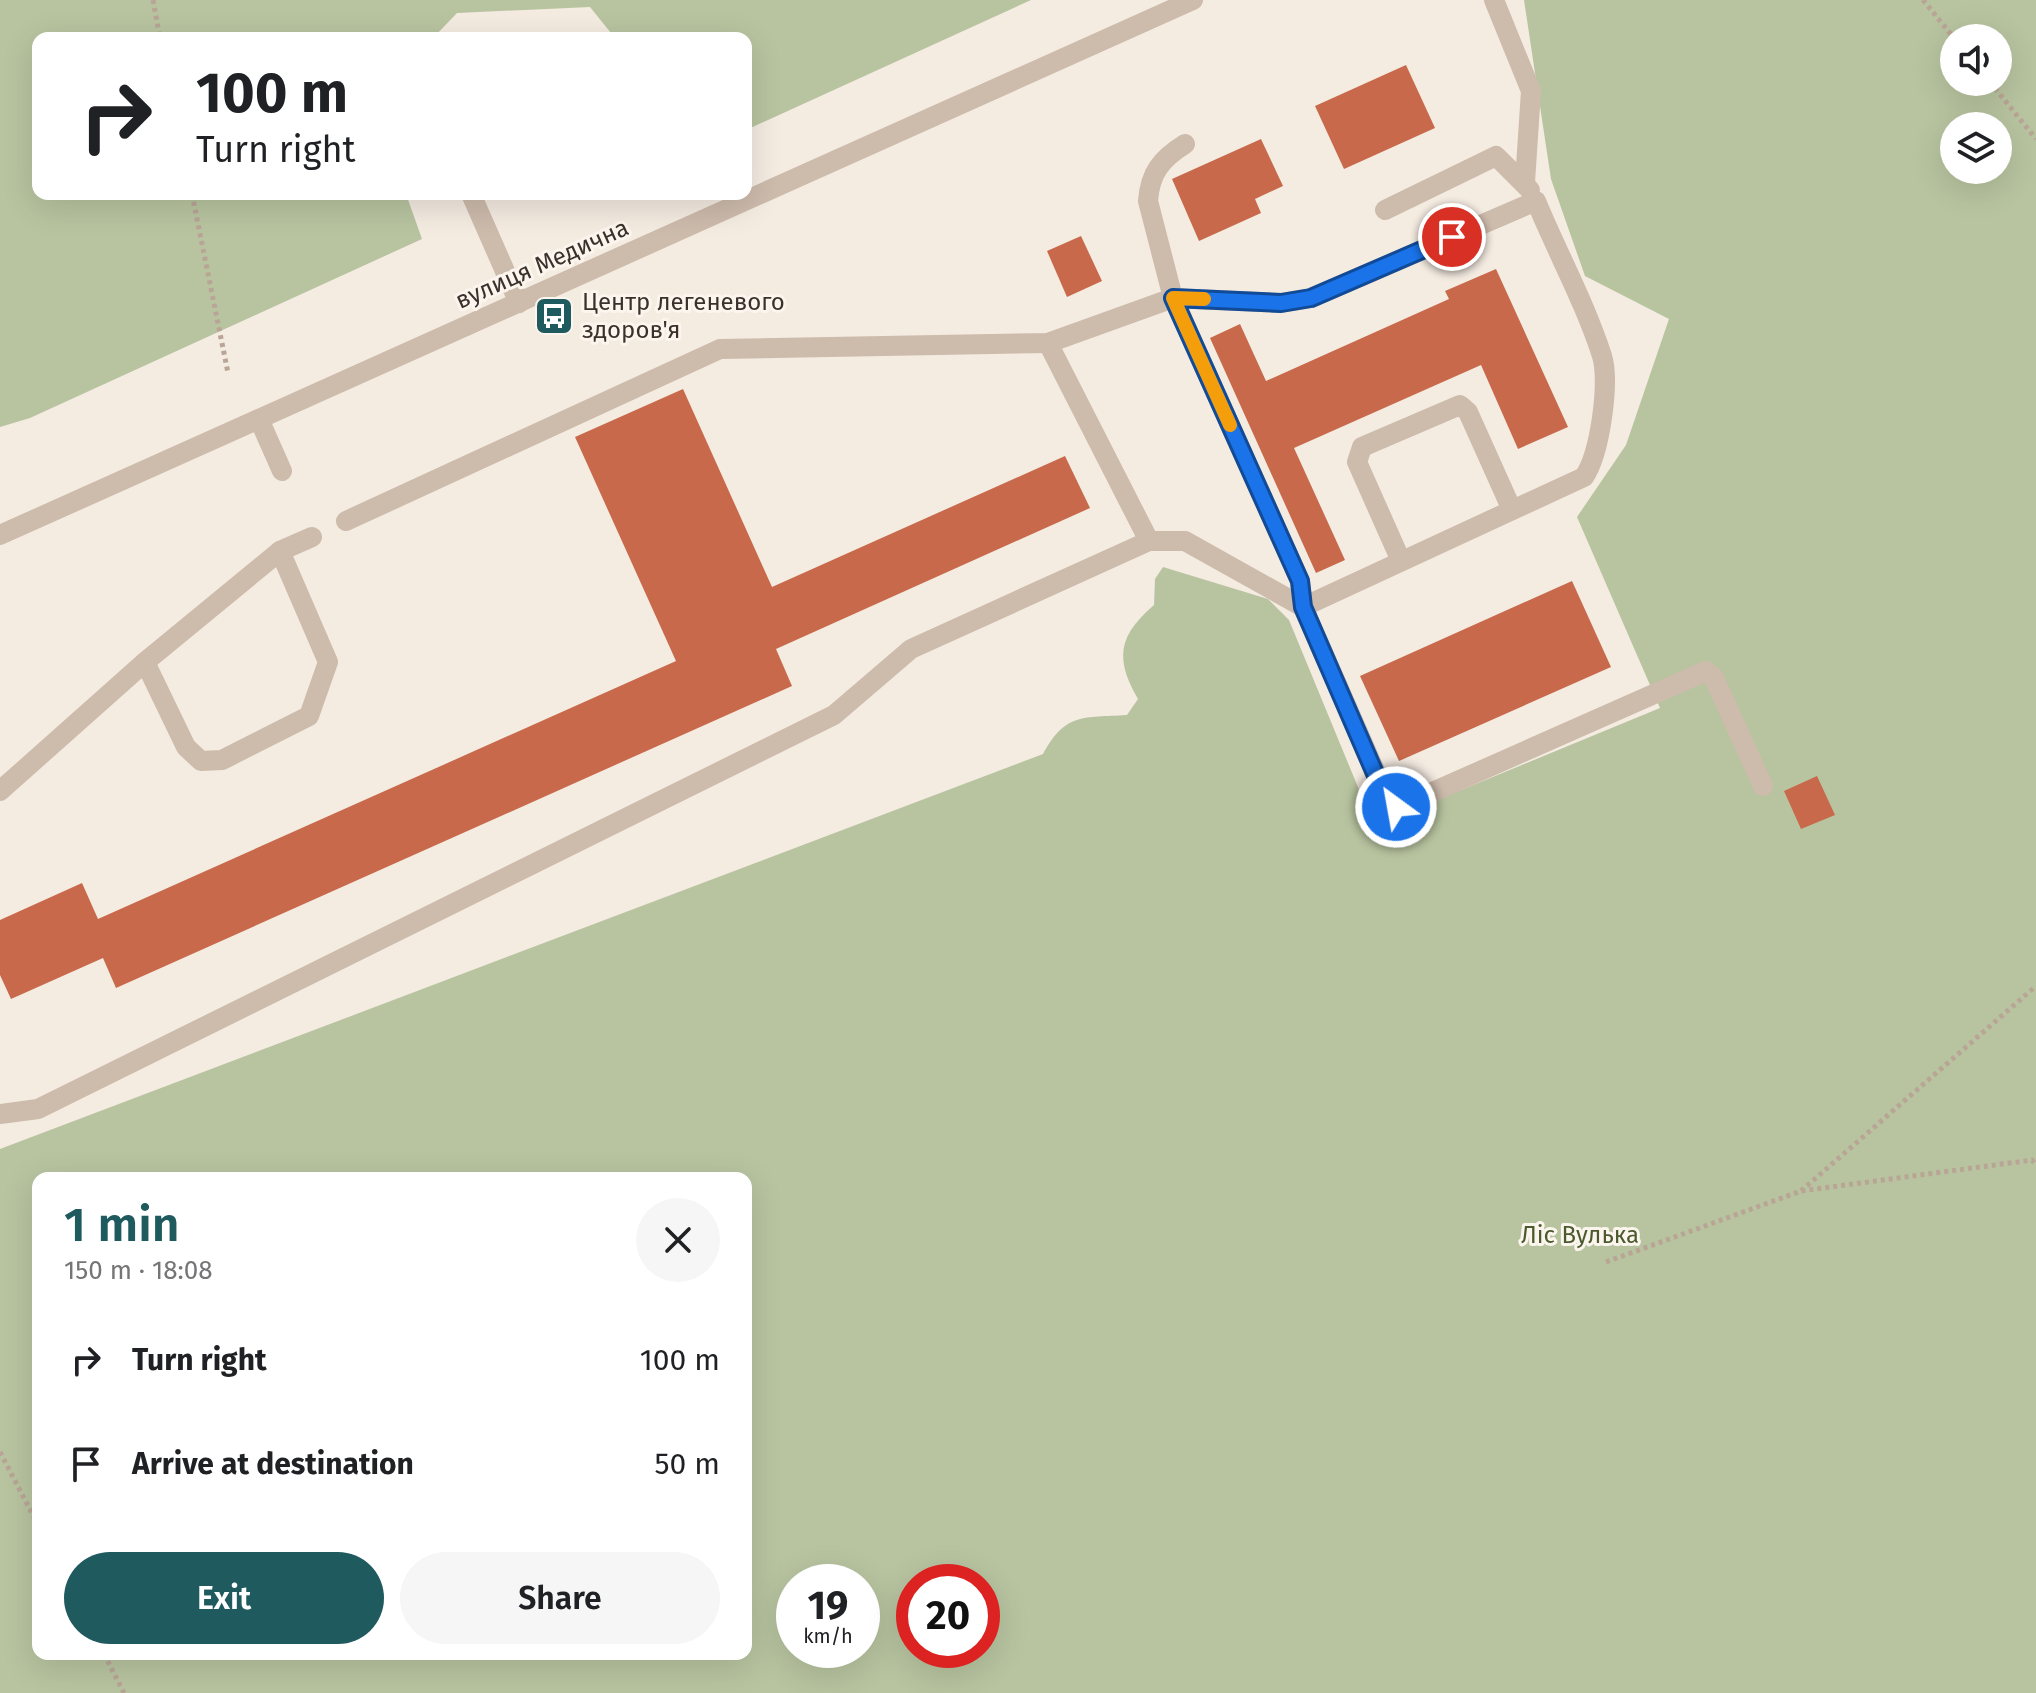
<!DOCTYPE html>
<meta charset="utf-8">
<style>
:root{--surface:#fff;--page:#f6f6f6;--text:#202124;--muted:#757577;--accent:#1f5a5e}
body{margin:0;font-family:"Fira Sans",sans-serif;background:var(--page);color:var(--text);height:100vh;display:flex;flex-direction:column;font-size:30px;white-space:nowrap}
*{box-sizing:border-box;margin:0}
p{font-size:26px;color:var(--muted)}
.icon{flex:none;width:44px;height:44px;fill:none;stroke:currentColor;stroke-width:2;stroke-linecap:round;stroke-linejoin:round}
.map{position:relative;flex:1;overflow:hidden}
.details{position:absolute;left:32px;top:1172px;width:720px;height:488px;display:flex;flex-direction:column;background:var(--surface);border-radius:16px;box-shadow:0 8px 32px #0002}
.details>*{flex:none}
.banner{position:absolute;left:32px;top:32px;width:720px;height:168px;border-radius:16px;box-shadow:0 8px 32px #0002;background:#fff;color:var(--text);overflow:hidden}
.controls{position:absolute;left:1940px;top:24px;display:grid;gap:16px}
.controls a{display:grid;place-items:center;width:72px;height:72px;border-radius:50%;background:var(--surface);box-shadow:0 8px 32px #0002;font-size:40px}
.speed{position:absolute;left:776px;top:1564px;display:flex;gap:16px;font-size:40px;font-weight:700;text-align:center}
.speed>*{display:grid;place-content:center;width:104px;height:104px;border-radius:50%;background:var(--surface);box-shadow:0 8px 32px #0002;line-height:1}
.speed small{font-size:20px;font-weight:400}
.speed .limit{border:12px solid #d22;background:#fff;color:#111}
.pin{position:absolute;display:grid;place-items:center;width:68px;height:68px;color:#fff;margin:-34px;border:4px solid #fff;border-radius:50%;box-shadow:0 2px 8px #0007}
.me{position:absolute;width:88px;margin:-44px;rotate:328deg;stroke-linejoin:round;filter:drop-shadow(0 0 6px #0008)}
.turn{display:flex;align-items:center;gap:28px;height:168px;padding:0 32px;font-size:36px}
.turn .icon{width:104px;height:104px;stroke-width:2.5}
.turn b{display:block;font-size:56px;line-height:68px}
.round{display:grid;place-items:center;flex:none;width:84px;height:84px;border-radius:42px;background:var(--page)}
.head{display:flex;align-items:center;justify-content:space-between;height:136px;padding:0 32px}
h1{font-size:48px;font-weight:600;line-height:60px;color:var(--accent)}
.action{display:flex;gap:16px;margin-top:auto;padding:16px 32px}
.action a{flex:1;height:92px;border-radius:48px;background:var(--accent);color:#fff;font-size:32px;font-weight:600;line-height:92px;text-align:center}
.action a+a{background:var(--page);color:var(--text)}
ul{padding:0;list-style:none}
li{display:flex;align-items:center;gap:24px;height:104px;padding:0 32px}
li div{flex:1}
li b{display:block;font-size:30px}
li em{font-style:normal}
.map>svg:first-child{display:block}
.green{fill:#b8c4a0;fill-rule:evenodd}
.building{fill:#c8694b}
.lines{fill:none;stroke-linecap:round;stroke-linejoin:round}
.path{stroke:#b9a596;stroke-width:5;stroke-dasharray:4 4;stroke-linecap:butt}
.service{stroke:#cdbbac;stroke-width:20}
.route-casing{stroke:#114b97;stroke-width:20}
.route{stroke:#1a73e8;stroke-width:14}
.slow{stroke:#f59e0b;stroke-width:14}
.labels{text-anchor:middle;stroke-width:6;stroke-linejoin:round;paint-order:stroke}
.street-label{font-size:24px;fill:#3b302b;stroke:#fbf5ee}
.poi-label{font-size:24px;fill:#3b302b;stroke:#fbf5ee;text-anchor:start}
.park-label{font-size:24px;fill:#4a5a2e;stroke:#fbf5ee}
</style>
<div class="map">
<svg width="2036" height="1693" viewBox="0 0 2036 1693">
<rect width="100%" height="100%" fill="#f4ebe1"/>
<g class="green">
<path d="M0 0H1031L746 130V38H615L590 7 457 13 433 38H38V194H406L422 239 30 418 0 427Z"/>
<path d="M1524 0H2036V1693H0V1149L1043 754C1066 712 1083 718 1127 715L1138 699C1114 658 1119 635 1154 605L1155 579 1163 567 1268 599 1289 620 1374 826 1660 708 1577 517 1626 445 1669 319 1585 276 1551 179ZM1954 38H1998V82H1954ZM1954 126H1998V170H1954ZM38 1178H746V1654H38ZM794 1582H862V1650H794ZM914 1582H982V1650H914Z"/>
</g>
<g class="building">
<path d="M1406 65 1435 128 1344 169 1315 106Z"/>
<path d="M1261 139 1283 186 1255 199 1261 213 1199 241 1172 179Z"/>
<path d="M1081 236 1102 281 1067 297 1047 251Z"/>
<path d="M1496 269 1568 427 1518 449 1481 365 1294 448 1345 560 1316 573 1210 338 1240 324 1266 381 1449 299 1445 291Z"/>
<path d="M683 389 772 587 1065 456 1090 508 776 649 792 686 116 988 103 958 11 999 0 975V920L82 883 98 919 676 661 575 437Z"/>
<path d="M1572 581 1611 667 1399 761 1360 676Z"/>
<path d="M1817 776 1835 815 1801 829 1784 791Z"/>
</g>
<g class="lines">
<g class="path">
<path d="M153 0 160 38"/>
<path d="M1923 0 1954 38"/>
<path d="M1990 82 2036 139"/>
<path d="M192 194 228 373"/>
<path d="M1801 1191 2036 986"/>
<path d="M1606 1262 1801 1191 2032 1160 2036 1165"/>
<path d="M0 1452 38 1525"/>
<path d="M104 1654 124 1693"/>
</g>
<g class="service">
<path d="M1494 0 1531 91 1525 182"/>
<path d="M1185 144C1161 159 1150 173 1148 201L1173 298 1300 581 1303 607 1390 805 1401 806 1706 671 1714 678 1763 786"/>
<path d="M471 194 519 303"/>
<path d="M1385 210 1496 156 1530 190"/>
<path d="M1048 343 1149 541"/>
<path d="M259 419 282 471"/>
<path d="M0 535 1193 0"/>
<path d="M1401 561 1357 462 1362 447 1460 405 1468 412 1512 510"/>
<path d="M145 662 186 747 201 761 222 760 309 716 328 662 280 551"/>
<path d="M0 791 145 662 280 551 312 537"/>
<path d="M0 1114 38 1109 834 715 911 649 1149 541H1185L1303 607 1584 477C1600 454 1610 382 1602 356 1585 303 1557 252 1536 201L1311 298 1281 303 1173 298 1048 343 720 349 346 521"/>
</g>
</g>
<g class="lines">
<defs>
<path id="route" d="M1396 807 1387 801 1303 607 1300 581 1173 298 1281 303 1311 298 1452 237"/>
</defs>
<use href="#route" class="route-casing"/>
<use href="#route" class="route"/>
<path class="slow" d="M1204 299 1173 298 1230 425"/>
</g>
<defs>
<symbol id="bus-square" viewBox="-11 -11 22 22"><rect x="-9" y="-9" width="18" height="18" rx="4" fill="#1f5a5e" stroke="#fbf5ee"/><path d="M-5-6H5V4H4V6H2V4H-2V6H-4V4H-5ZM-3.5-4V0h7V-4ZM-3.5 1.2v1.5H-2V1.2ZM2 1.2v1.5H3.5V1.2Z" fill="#fff"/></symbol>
</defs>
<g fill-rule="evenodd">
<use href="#bus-square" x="532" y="294" width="44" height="44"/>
</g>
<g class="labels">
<g class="street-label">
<text transform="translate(542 264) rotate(-24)" y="8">вулиця Медична</text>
</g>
<g class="poi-label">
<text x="582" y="310">Центр легеневого<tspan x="582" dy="28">здоров'я</tspan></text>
</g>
<g class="park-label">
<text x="1580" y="1243">Ліс Вулька</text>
</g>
</g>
</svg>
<div class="controls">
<a><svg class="icon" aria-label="sound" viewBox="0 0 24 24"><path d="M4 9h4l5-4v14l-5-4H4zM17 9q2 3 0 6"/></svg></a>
<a><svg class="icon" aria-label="layers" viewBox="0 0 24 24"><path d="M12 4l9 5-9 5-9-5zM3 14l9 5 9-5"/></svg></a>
</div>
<div class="speed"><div>19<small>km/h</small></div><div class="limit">20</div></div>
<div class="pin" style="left:1452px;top:237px;background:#d93025"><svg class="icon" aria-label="arrive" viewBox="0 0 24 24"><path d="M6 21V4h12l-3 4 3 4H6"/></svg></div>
<svg class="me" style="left:1396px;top:807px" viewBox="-20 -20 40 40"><circle r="17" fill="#1a73e8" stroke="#fff" stroke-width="3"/><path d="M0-11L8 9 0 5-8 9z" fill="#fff"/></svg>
<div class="banner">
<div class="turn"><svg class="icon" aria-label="right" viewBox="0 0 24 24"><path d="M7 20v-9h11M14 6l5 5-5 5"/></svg><div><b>100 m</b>Turn right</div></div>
</div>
<section class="details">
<div class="head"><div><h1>1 min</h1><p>150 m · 18:08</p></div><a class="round"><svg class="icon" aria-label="close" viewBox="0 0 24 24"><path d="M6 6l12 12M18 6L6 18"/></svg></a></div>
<ul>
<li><svg class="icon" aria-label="right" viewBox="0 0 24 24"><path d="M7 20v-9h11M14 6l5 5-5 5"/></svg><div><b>Turn right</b></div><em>100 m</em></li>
<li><svg class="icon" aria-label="arrive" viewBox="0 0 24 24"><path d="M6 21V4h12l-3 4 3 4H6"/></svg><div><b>Arrive at destination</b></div><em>50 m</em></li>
</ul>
<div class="action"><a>Exit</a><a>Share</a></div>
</section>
</div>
